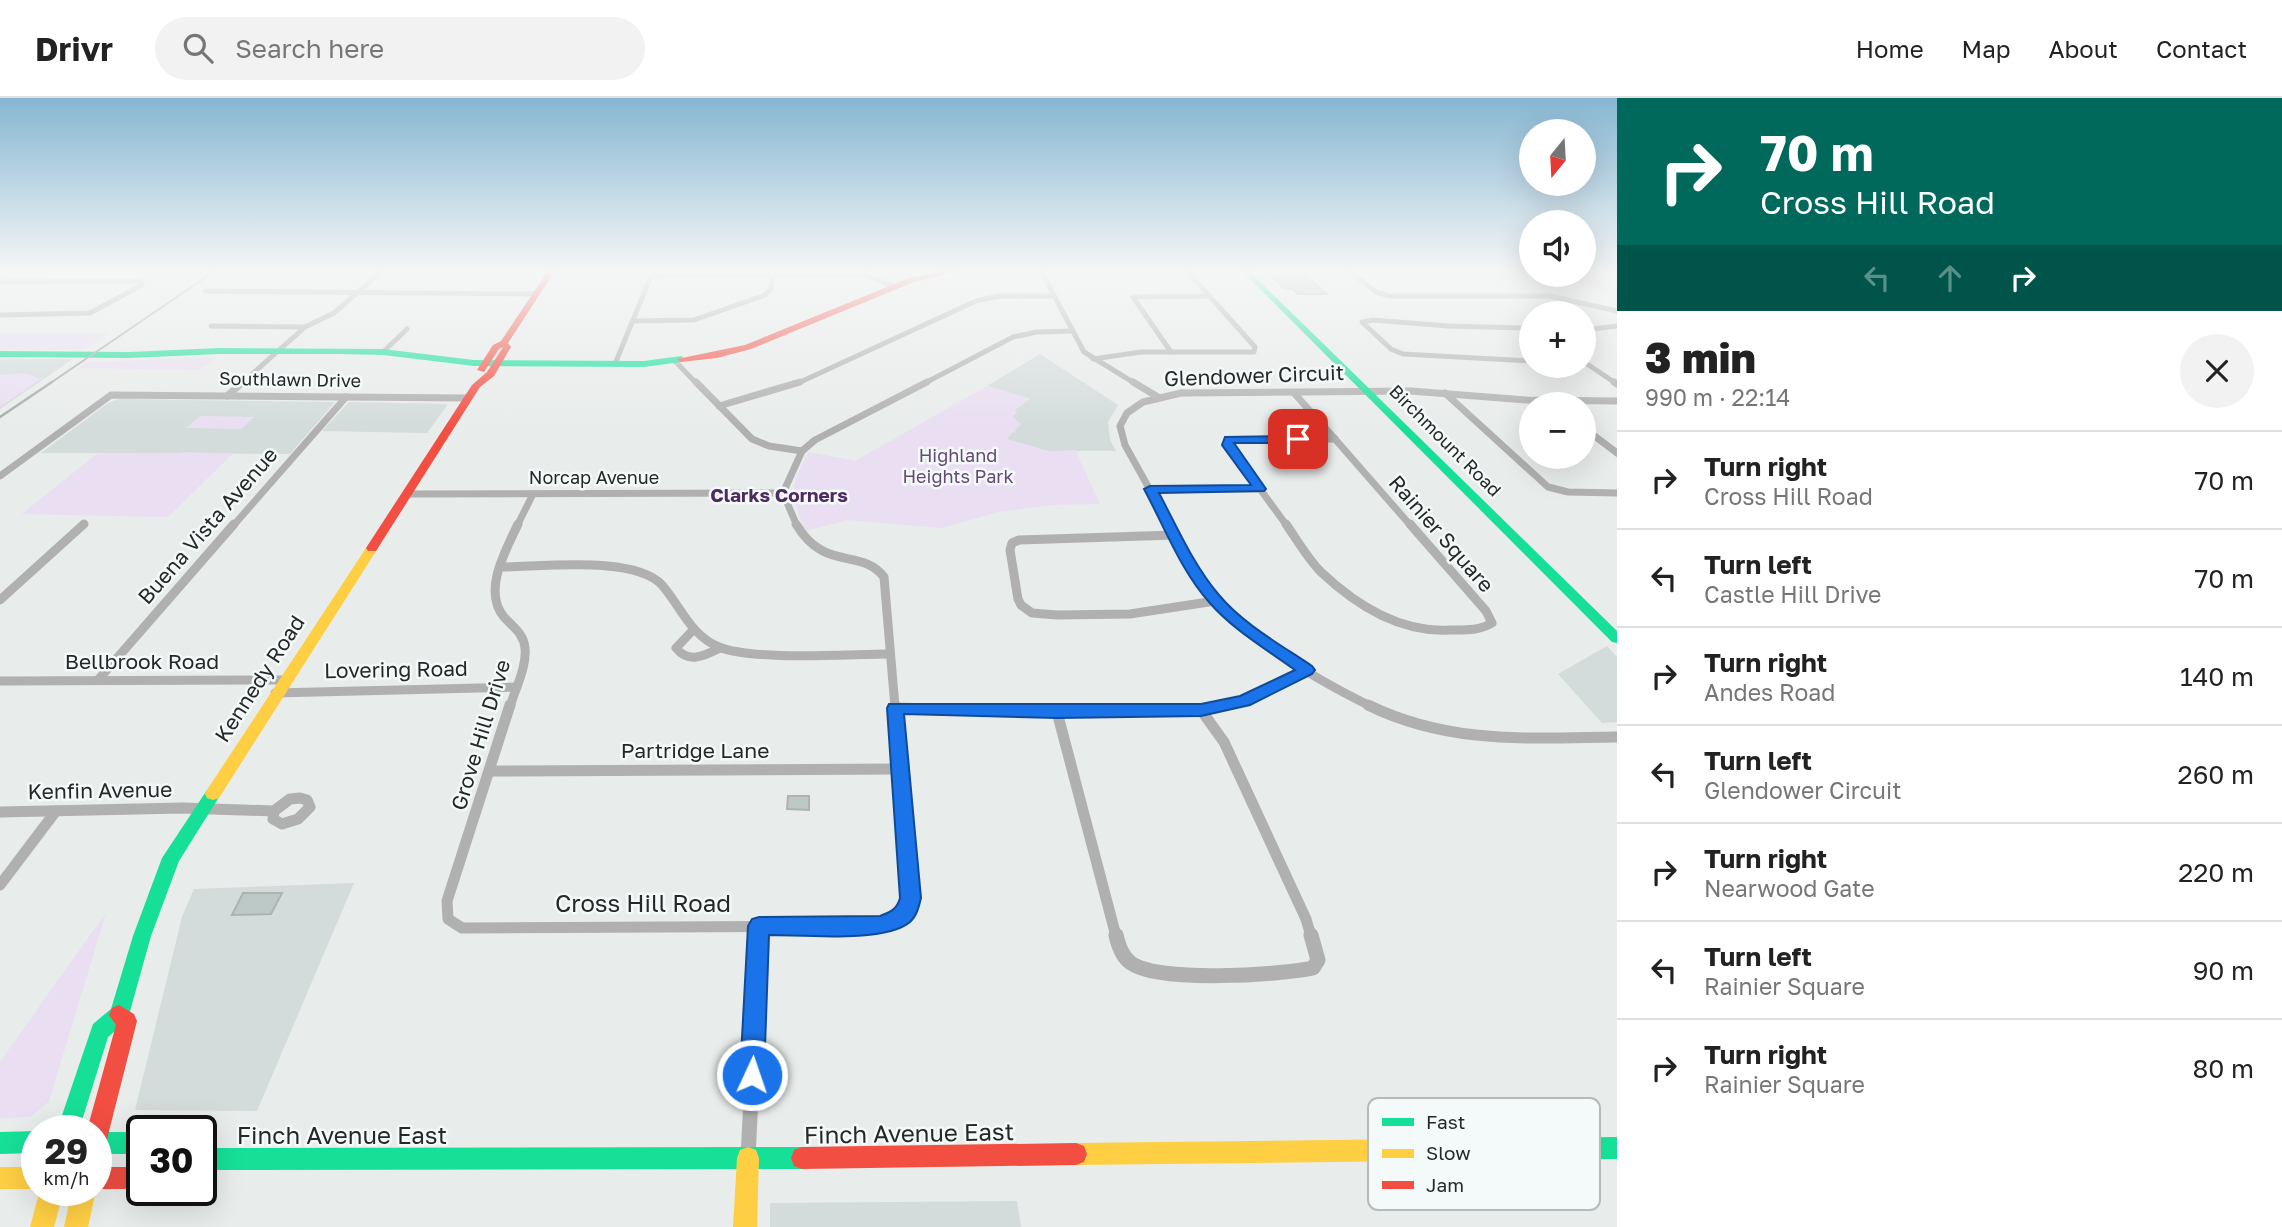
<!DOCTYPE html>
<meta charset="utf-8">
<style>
:root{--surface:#fff;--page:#f2f2f2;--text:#222;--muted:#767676;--line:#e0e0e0}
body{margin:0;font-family:"Golos Text",sans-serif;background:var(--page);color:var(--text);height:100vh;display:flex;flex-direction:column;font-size:26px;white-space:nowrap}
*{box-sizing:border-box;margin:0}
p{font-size:23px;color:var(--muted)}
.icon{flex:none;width:38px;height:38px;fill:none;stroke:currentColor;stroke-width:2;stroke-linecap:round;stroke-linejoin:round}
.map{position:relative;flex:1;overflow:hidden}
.side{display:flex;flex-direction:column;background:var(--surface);width:665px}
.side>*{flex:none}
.hud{background:#00695c;color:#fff;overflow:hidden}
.needle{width:46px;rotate:198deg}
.buttons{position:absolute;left:1519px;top:21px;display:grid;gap:14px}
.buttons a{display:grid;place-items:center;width:77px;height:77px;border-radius:50%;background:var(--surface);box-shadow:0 7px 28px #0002;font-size:35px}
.speed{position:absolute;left:21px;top:1017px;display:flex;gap:14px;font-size:35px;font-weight:700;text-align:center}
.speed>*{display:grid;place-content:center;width:91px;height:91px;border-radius:50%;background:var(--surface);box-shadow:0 7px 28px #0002;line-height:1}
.speed small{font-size:18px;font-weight:400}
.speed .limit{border:4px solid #111;border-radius:10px;background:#fff;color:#111}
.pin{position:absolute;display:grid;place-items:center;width:60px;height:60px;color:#fff;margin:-30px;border-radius:14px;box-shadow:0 4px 10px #0006}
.me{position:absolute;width:77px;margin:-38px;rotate:3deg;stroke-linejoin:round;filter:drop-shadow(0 0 5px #0008)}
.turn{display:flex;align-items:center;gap:24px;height:147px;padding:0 28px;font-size:32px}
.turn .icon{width:91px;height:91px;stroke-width:2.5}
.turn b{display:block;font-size:49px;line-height:60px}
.lanes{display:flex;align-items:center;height:66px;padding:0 28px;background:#0003;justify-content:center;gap:35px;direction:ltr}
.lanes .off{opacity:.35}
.round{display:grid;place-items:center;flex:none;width:74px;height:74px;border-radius:37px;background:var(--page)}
.head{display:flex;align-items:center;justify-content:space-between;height:119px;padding:0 28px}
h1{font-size:42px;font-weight:800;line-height:52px}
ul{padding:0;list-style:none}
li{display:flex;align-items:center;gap:21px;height:98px;padding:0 28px;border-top:2px solid var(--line)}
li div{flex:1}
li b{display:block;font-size:26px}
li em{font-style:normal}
header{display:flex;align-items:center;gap:42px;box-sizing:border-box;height:98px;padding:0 35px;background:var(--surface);border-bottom:2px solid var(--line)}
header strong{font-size:33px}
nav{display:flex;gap:38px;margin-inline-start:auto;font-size:24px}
.search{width:490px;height:63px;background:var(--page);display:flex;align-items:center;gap:18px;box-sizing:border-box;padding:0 24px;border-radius:38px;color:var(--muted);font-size:26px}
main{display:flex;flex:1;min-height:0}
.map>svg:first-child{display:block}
.built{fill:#d3dcdb}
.green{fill:#e9def2}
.building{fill:#bdc9c6;stroke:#b0b2b1;stroke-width:2}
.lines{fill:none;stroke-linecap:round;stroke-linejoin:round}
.street-far4{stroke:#b0b0b0;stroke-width:5}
.street-far3{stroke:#b0b0b0;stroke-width:7}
.street-far2{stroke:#b0b0b0;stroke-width:9}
.street-far1{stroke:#b0b0b0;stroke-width:11}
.street{stroke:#b0b0b0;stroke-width:15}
.fast{fill:#16e098;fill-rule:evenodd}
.slow{fill:#ffcf43;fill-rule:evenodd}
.jam{fill:#f24e42;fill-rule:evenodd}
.rail-far1{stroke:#a8aba9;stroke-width:2}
.rail{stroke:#a8aba9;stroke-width:2.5}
.route{fill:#1a73e8;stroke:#114b97;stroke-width:2}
.labels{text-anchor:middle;stroke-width:5;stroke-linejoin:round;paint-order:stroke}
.far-street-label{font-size:18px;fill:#262828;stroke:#f4faf9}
.far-park-label{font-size:18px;fill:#674778;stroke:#f4faf9}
.far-neighbourhood-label{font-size:19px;font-weight:bold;fill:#4f2a61;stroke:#f4faf9}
.street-label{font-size:21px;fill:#262828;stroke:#f4faf9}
.near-street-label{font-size:24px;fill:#262828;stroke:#f4faf9}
.key{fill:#f4faf9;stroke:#b6bbba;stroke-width:2}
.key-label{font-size:19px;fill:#262828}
</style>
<header>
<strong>Drivr</strong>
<div class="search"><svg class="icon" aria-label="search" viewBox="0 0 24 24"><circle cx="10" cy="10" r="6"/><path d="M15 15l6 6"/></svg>Search here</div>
<nav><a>Home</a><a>Map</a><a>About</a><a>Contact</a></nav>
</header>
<main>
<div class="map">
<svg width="1617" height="1129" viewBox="0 0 1617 1129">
<rect width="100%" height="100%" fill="#e8ecea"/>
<g class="built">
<path d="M1040 256 1118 307 1108 324 1110 342 1116 353H1048L1006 341 1002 319 1030 301 987 288Z"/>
<path d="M0 261H73L0 311Z"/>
<path d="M119 301 335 304 290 356 41 355 108 305Z"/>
<path d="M349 304 448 306 427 335 322 333Z"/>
<path d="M1607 548 1617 559V624L1602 625 1558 576Z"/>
<path d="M354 785 257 1013 135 1012 182 819 194 791Z"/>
<path d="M1017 1103 1021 1129H770V1105Z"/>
</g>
<g class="green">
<path d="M220 173H342L337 178H265L267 176 216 175Z"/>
<path d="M1545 177H1570L1617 185V196L1537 180Z"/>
<path d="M0 235H109L84 252H0Z"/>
<path d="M217 259 200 272 80 270 87 264Z"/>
<path d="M25 275 41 281 0 309V277Z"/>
<path d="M987 288 1031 301 1015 312 1017 314 1013 319 1021 326 1015 332 1016 335 1013 334 1007 341 1048 353 1075 352 1100 406 1051 407 999 414 941 430 848 422 805 433C791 393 788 393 809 354L855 363Z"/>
<path d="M200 318 254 319 241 331 186 330Z"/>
<path d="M184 354 232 356 168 419 22 416 97 356H177Z"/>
<path d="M106 815 49 1003 30 1019 0 1020V964Z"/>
</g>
<g class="building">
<path d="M1271 178H1306L1327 196H1298L1293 191H1285Z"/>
<path d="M788 698H809V712L787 711Z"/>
<path d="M243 795H282L271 816 232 817Z"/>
</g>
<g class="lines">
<g class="street-far4">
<path d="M1041 173 1084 254 1136 286"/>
<path d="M1349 173 1376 194 1389 198H1550L1617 213"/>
<path d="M865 174 870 179 895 189"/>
<path d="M0 184 140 183 142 187 90 215 0 217"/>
<path d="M205 193 535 196"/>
<path d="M633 223 694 222 765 197 771 191 773 177"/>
<path d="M211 228 305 229"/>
<path d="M1531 230 1448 228 1373 222 1362 224 1391 251 1403 256 1531 263"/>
<path d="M1584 232 1617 228"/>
<path d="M383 254 407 231"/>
<path d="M1171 254 1133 199 1209 198"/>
<path d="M1093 261 1141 254H1254L1255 249 1187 173"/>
<path d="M675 263 697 286"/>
<path d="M1584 264 1617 286"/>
<path d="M615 266 651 178 867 177"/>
<path d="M241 286 305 229 334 215 382 173"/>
<path d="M796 286 976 203 1000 198H1054"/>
<path d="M923 286 1013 239 1037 234 1073 233"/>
</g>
<g class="street-far3">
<path d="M696 284 752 341 769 348 802 353"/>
<path d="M1133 284 1158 299"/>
<path d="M1614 284 1617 286"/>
<path d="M1294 295 1335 341"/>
<path d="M1445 295 1548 389 1568 394 1617 395"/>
<path d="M227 298 243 284"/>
<path d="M719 308 800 284"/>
<path d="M1584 330 1617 355"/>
<path d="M1335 341 1411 428"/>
<path d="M0 378 111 297 468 300"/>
<path d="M1150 391H1260"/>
<path d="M406 396 783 395"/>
<path d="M82 428 84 426"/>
<path d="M233 428 346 299"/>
<path d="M517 428 533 396"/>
<path d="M797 428 783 395 802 353 815 342 927 284"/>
<path d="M1170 428 1125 347 1120 328 1127 315 1143 304 1181 295 1411 293 1527 302 1617 303"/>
<path d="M1287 428 1228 347 1229 342 1335 341"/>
</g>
<g class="street-far2">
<path d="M796 426C825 475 861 449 884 479L895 609"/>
<path d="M1169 426C1180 446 1190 469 1203 487 1242 538 1315 581 1372 609"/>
<path d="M1286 426C1297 442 1308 461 1321 474 1357 508 1400 535 1450 532 1465 532 1479 533 1492 525L1486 513 1410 426"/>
<path d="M1175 437 1019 442 1012 445 1010 452 1018 501 1021 507 1032 515 1057 517 1130 516 1215 503"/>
<path d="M501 469C540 469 635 457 662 487 681 509 691 538 719 549 753 563 848 556 889 556"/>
<path d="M0 502 84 426"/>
<path d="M693 532 676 550C689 566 704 558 720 550"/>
<path d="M98 582 234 426"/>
<path d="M0 583 284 582"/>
<path d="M275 595 517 589"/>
<path d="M510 609C515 591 527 569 525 550 524 536 513 529 504 519 482 493 506 452 518 426"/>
<path d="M1216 609 1244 603 1307 572"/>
</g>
<g class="street-far1">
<path d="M510 607 447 803 448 821 462 830 863 828C886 827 902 823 911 800L895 607"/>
<path d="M1368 607C1450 647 1529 640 1617 639"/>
<path d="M895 610 1057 614 1201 612 1224 607"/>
<path d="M1201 612 1224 644 1306 821 1311 838"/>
<path d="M1057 614 1116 838"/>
<path d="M491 673 900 671"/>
<path d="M300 700 307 702 310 709 298 721 282 726 273 721 274 713 290 701Z"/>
<path d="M0 714 183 710 274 713"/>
<path d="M0 787 56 713"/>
<path d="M759 838V828"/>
</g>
<g class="street">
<path d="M1116 837C1118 846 1122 859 1131 865 1158 885 1279 877 1313 870L1318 862 1311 837"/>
<path d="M748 1060 759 837"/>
</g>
<g class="fast">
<path d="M1242 173H1249L1617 533V545L1612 544Z"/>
<path d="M219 250 383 251 474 262 644 263 681 258 685 261 681 264 644 269 474 268 383 257 339 256H219L129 260 0 259V253L129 254Z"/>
<path d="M213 690 219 692 221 696 179 763 151 838 129 917 126 924 108 939 79 1032H57L93 926 111 911 133 838 162 760 207 692Z"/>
<path d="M37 1033V1055L0 1056V1034Z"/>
<rect x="96" y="1034" width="46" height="22"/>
<path d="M1617 1039V1061L1504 1062 1496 1059 1493 1051 1496 1043 1504 1040Z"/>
<path d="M802 1049 810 1052 813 1060 810 1068 802 1071 201 1072V1050Z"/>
</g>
<g class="slow">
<path d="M372 446 378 450 219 700 213 702 207 700 205 696 207 692 366 450Z"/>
<path d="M1504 1040 1512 1043 1515 1051 1512 1059 1504 1062 1076 1067 1068 1064 1065 1056 1068 1048 1076 1045Z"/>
<path d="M748 1049 756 1052 759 1060 757 1129H733L737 1060 740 1052Z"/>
<rect x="0" y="1069" width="37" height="22"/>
<path d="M40 1092H64L54 1129H30Z"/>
<path d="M72 1092H96L88 1129H64Z"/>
</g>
<g class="jam">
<path d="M548 173H555L508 245 511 249 494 278 480 289 376 453H368L366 450 472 287 487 274 503 249 499 251 484 274 477 272 493 247 501 243Z"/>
<path d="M946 173H959L914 184 751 251 717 260 681 264 677 261 745 247 909 180Z"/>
<path d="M119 907 134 916 137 923 107 1041 104 1049 96 1052V1032H87L116 927 109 917 112 910Z"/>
<path d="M1076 1045 1084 1048 1087 1056 1084 1064 1076 1067 802 1071 794 1068 791 1060 794 1052 802 1049Z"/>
<rect x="96" y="1069" width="46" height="22"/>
</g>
<path class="rail-far1" d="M49 286 215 173"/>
<path class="rail" d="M0 319 52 284"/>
</g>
<linearGradient id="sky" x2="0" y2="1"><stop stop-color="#86b6d2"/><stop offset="0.52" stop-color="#f5f6f6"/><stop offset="1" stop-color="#f5f6f6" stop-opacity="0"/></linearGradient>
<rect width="1617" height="331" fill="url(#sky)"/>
<path class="route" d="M1225 339 1298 338 1304 341 1298 345H1234L1266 391 1264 393 1159 395C1177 429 1194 468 1219 497 1243 526 1281 547 1312 568L1315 572 1312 576 1250 607 1201 618 1057 620 904 616 921 800C919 808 917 818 910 824 886 845 802 837 769 837L764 977 760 986 752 989 743 986 740 977 748 828 752 821 759 819 880 818C891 814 897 811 900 800L887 610 889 606H1201L1240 598 1295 572C1266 551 1232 531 1209 504 1181 473 1164 428 1144 391L1150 388 1251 387 1222 347Z"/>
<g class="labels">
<g class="far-street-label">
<text transform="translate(290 282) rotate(1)" y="6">Southlawn Drive</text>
<text transform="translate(1445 343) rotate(45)" y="6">Birchmount Road</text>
<text x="594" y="386">Norcap Avenue</text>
</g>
<g class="far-park-label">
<text x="958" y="364">Highland<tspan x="958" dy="21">Heights Park</tspan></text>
</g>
<g class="far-neighbourhood-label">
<text x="779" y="404">Clarks Corners</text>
</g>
<g class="street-label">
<text transform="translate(1254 278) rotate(-2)" y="7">Glendower Circuit</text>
<text transform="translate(208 428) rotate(-49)" y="7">Buena Vista Avenue</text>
<text transform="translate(1441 436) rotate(49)" y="7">Rainier Square</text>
<text x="142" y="571">Bellbrook Road</text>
<text transform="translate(396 572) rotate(-1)" y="7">Lovering Road</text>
<text transform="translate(260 581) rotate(-57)" y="7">Kennedy Road</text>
<text transform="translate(481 637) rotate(-73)" y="7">Grove Hill Drive</text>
<text x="695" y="660">Partridge Lane</text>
<text transform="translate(100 693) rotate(-1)" y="7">Kenfin Avenue</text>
</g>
<g class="near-street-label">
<text x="643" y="814">Cross Hill Road</text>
<text transform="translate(909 1036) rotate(-1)" y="8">Finch Avenue East</text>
<text x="342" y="1046">Finch Avenue East</text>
</g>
</g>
<rect x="1368" y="1000" width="232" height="112" rx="10" class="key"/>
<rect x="1382" y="1020" width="32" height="8" fill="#16e098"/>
<rect x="1382" y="1051" width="32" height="9" fill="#ffcf43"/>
<rect x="1382" y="1083" width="32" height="8" fill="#f24e42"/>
<g class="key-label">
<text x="1426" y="1031">Fast</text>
<text x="1426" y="1062">Slow</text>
<text x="1426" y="1094">Jam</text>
</g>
</svg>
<div class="buttons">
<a><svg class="needle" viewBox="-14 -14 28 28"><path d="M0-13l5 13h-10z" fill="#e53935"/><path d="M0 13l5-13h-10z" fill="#767676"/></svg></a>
<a><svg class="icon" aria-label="sound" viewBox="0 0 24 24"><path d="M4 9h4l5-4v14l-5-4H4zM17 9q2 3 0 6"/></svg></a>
<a>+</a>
<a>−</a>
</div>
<div class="speed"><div>29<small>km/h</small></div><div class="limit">30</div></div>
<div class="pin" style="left:1298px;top:341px;background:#d93025"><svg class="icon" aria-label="arrive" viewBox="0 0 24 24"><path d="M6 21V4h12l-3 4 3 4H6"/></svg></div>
<svg class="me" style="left:752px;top:977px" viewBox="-20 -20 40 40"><circle r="17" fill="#1a73e8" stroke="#fff" stroke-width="3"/><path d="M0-11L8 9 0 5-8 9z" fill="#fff"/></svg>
</div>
<section class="side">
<div class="hud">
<div class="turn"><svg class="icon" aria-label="right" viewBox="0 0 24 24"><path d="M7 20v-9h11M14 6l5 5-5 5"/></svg><div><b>70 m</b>Cross Hill Road</div></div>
<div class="lanes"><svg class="icon off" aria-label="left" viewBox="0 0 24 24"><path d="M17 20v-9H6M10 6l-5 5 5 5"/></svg><svg class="icon off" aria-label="ahead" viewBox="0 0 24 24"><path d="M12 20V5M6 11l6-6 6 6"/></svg><svg class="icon" aria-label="right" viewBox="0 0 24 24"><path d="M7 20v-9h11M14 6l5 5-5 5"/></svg></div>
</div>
<div class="head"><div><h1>3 min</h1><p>990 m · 22:14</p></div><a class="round"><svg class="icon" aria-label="close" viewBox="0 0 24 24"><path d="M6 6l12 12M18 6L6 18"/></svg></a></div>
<ul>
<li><svg class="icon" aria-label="right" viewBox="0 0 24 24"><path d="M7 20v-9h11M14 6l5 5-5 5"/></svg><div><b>Turn right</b><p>Cross Hill Road</p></div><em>70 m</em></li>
<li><svg class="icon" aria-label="left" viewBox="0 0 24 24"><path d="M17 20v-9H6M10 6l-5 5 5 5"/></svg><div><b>Turn left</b><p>Castle Hill Drive</p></div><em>70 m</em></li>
<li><svg class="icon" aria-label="right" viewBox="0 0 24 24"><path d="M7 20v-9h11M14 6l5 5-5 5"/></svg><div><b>Turn right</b><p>Andes Road</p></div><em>140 m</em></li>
<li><svg class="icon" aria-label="left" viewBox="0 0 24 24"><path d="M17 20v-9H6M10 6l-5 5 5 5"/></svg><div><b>Turn left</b><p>Glendower Circuit</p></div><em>260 m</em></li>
<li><svg class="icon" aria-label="right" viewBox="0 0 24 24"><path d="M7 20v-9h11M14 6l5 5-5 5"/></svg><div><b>Turn right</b><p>Nearwood Gate</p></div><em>220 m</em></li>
<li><svg class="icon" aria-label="left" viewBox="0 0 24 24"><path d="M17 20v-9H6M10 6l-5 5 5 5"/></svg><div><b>Turn left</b><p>Rainier Square</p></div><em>90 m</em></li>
<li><svg class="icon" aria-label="right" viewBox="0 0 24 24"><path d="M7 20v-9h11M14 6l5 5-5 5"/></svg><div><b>Turn right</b><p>Rainier Square</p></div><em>80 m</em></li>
</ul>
</section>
</main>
